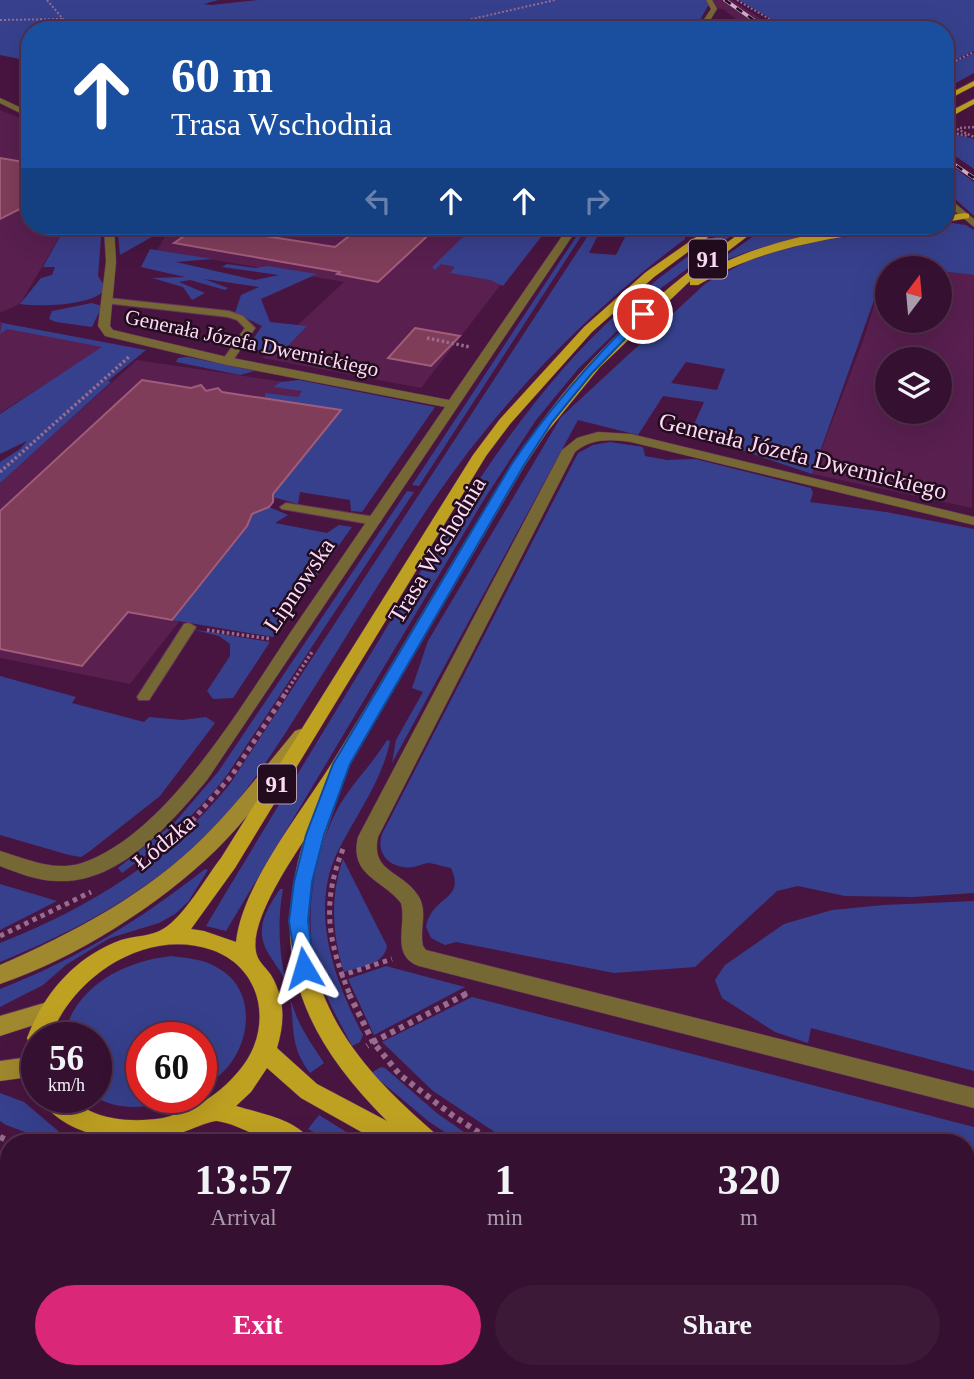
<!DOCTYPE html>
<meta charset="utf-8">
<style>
:root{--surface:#361030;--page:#3d1938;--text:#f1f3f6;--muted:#aa9dab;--line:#50304c;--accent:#db2777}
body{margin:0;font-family:"Times New Roman",serif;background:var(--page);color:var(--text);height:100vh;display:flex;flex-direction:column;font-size:26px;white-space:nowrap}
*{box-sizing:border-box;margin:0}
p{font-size:23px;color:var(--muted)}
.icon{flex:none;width:38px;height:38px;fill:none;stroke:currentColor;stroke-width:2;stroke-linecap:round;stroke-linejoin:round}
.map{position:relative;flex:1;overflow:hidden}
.panel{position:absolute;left:0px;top:1134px;width:975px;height:245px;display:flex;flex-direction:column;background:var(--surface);border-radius:28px 28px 0 0;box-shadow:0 7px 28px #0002,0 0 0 2px var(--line)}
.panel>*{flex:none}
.guide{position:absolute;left:21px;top:21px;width:933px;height:214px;border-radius:28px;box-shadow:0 7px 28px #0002,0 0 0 2px var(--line);background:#1a4fa0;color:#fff;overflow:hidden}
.needle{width:46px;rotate:16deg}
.buttons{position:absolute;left:875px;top:256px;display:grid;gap:14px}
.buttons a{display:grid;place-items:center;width:77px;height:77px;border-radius:50%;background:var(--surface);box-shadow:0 7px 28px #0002,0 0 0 2px var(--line);font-size:35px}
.speed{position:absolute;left:21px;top:1022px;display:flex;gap:14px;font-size:35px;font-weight:700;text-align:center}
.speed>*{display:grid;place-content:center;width:91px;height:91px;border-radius:50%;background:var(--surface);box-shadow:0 7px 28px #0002,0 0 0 2px var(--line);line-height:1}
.speed small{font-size:18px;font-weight:400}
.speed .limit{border:10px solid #d22;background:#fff;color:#111}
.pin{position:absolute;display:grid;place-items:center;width:60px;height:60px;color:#fff;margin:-30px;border:4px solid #fff;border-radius:50%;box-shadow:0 2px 7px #0007}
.me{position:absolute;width:77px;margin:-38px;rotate:353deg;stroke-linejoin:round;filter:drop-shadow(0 0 5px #0008)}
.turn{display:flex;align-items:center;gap:24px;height:147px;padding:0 35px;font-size:32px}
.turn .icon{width:91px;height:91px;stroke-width:2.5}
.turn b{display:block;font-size:49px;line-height:60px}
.lanes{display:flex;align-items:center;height:66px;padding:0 35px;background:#0003;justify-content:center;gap:35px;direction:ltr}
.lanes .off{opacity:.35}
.eta{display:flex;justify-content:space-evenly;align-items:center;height:119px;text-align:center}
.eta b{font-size:42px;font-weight:700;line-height:49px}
.action{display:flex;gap:14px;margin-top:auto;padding:14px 35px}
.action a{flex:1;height:80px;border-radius:42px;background:var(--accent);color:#fff;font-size:28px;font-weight:700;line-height:80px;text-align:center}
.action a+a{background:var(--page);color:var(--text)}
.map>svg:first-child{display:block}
.built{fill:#581f4f;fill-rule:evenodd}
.green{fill:#37408d;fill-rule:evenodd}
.building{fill:#7f3d5a;stroke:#a15c79;stroke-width:2}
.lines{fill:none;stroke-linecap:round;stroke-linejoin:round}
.lane-casing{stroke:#65355d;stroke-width:2}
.street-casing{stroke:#65355d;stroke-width:1}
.secondary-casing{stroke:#65355d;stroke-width:1}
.primary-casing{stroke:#65355d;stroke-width:1}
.path-far4{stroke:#976c8f;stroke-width:2;stroke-dasharray:2 2;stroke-linecap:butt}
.path-far3{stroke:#976c8f;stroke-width:2.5;stroke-dasharray:2 2;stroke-linecap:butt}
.path-far2{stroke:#976c8f;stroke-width:3.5;stroke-dasharray:2.5 2.5;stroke-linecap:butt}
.path-far1{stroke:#976c8f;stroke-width:5;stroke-dasharray:4.5 4.5;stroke-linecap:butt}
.path{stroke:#976c8f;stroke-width:6;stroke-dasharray:5 5;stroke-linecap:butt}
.lane{fill:#766834;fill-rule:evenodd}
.street{fill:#766834;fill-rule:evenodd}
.secondary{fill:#9f882e;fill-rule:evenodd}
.primary{fill:#bfa122;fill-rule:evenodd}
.rail-casing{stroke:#d4afcc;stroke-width:3.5}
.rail{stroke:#220c1e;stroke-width:2.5;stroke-dasharray:7;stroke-linecap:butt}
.route{fill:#1a73e8;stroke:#114b97;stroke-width:2}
.labels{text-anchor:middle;stroke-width:5;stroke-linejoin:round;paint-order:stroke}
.far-street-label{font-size:21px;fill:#fcdbf4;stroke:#220c1e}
.shield{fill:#220c1e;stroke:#bb9db4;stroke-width:2}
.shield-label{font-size:23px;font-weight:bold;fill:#fcdbf4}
.street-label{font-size:24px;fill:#fcdbf4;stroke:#220c1e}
</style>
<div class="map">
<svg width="974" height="1379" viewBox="0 0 974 1379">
<rect width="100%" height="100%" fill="#481540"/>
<g class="built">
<path d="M700 0H732L778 30H751L723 9 710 8Z"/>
<path d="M0 110 30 122V226H66L20 304 0 313Z"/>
<path d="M171 226H546L421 388 262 358 344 282 157 250Z"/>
<path d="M887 263 919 268H887V320H940V271L974 275 972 508 812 474 863 341ZM887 359H940V411H887Z"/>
<path d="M0 321 3 323 108 344 0 413Z"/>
<path d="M137 360 359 393 130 684 0 658V482Z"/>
</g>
<g class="green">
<path d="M0 0H218L204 4 211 5 258 0H705L709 4 695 29 685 27 694 30H30V61L0 55Z"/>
<path d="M739 0H974V51L945 65V30H790Z"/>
<path d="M974 53V73L945 89V67Z"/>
<path d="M945 132 974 139V169L945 149Z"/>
<path d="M945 161 974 182V216L945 190Z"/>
<path d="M945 222 966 225 974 230V275L940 271V268L887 264 812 474 690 433 704 402 663 396 638 435 578 420 392 763 396 740 423 692 412 688 428 641 561 417 706 283 757 256 806 243 921 226H945ZM686 362 725 369 717 390 671 383Z"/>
<path d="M66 226H102L98 276 106 288C96 306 39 307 20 304L41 278 52 275 55 267H43Z"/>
<path d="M117 226H171L120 255Z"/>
<path d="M594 226H678L686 234 685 239C586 313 502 400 432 502 389 566 349 633 307 699 276 748 245 798 203 839 144 894 74 932 0 962V943C89 908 169 859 230 784L589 234 598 235 589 253 616 255 627 233 591 229Z"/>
<path d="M731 226H744L660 289 578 369 536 420 485 498 226 931 206 926C262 832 319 739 376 645 434 550 489 454 562 370 611 313 670 267 731 226Z"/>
<path d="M768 226H873C816 234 763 242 710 267Z"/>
<path d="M485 229 541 237 503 286 490 280 450 273 455 267 441 264 435 270 432 267 467 233Z"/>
<path d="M582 235 419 486 412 485 576 237Z"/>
<path d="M150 249 213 259 176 262 255 280 279 275 222 267 227 264 255 268 267 266 317 274 261 299 270 322 307 326 279 355 247 348 262 326 235 313 241 295 259 287 204 279 228 288 225 290 190 280 179 282 205 293 192 300 183 287 152 278 185 277 141 267Z"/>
<path d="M92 303 102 306 92 327 56 322 49 319 52 311Z"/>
<path d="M2 323 146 350 108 381 111 382 0 483V462L20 449 27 441 0 454V414L102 347 7 329 0 334Z"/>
<path d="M185 357H188L255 371 240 375 176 362 178 358Z"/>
<path d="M299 380 435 407 362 512 351 511 350 500 300 492 298 504 273 497 268 482 281 484 341 411 265 399V393L298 397 302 391 273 387 281 382Z"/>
<path d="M610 442 643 447 645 456 667 460 695 459 811 488 813 493 810 502 886 512 974 529V893L913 897 845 896 798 886 777 891 695 967 614 973 456 942 445 945 431 938 426 927C432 895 466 901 451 868 445 867 436 864 429 863 424 863 419 866 413 867 392 870 375 855 382 834L578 453 593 445Z"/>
<path d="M407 491 414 492 227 775C197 814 162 844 122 873L118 868 175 822 218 772Z"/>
<path d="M269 507 288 515 275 523 327 533 339 525 352 527 273 637 172 620 247 526 251 514Z"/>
<path d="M191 629 270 642 233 698 213 699 207 691 230 656V644L219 636Z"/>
<path d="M0 676 76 697 72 703 144 722 149 717 182 720 206 717 215 723 160 796 90 851 81 857 69 855 0 835Z"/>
<path d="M387 740 390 741C382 782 355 816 337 853 309 912 335 982 363 1035L360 1042 352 1046C338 1019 322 992 315 962 304 914 314 854 337 810 350 785 372 765 387 740Z"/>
<path d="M343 859 387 946C384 965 360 967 344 972 332 935 330 896 343 859Z"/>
<path d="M205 869 208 870 188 902 175 914 159 923 110 938 67 964 43 985 0 1007V989C77 959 140 920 205 869Z"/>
<path d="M0 884 57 901 0 930Z"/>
<path d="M280 889H283C275 931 281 980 298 1020 305 1035 315 1049 324 1063L310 1073C284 1039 299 1016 285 981 277 961 260 951 262 928 263 914 273 900 280 889Z"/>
<path d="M974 901V1071L811 1028 808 1043 775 1032 722 998 715 980 725 965 784 924 832 910 884 905Z"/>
<path d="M171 956C187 958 204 959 218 968 257 990 252 1043 223 1072 217 1078 208 1083 201 1088V1038H142V1097H182C157 1107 120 1113 96 1097V1038H63C75 986 122 962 171 956Z"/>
<path d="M386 966 465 987 374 1035 348 979Z"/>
<path d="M472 997 974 1127V1349L966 1347V1143H511L433 1091 382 1042Z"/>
<path d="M381 1067 385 1068 438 1114 480 1143H461L428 1121 371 1073Z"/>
<path d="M0 1093 24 1102 63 1135 83 1143H55L6 1125 0 1121Z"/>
<path d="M319 1115 364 1143H334L308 1129Z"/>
<path d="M0 1189 9 1192V1270L0 1267Z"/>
<path d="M0 1315 9 1318V1370H152L176 1379H0Z"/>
<path d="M296 1370H559L586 1379H321Z"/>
</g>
<g class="building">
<path d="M0 158 30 163V204L0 219Z"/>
<path d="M199 226H247L239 232 335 247 362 226H438L378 282 337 274 340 272 174 243Z"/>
<path d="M415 328 460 336 431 366 388 358Z"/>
<path d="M142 380 191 388 201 385 206 391 218 388 222 392 341 410 273 494V502L269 507 252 514 247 526 172 620 128 612 82 666 0 649V511Z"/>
</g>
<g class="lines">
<defs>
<g id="lane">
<path d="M108 298 229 311 243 316 255 328 231 363 227 364 222 361 245 328 237 320 228 317 105 303V299Z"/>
<path d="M286 503 375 517 381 521 375 525 282 509 280 507Z"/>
<path d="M189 623 196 627 149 700H139L137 697 139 694 184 624Z"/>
</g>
<g id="street">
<path d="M706 0H712L717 9 704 30H697L711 9Z"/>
<path d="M0 98 30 112V118L0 103Z"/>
<path d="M945 195 974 219V227L945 203Z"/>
<path d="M104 226H114L116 262 110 326 113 330 227 357 449 400 569 226H579L207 780C171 823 119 884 58 881 38 881 18 873 0 866V851C27 859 54 872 82 863 171 833 249 692 301 617 349 547 397 477 445 407L227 365 105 336 98 326 106 262Z"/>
<path d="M598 432 631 434 974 517V525L631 442C611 439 591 438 575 452L378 837C370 873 404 871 419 897 428 913 419 929 423 946L426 950 974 1088V1108L419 966C390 956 407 925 401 903 382 879 349 876 358 837L562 450 577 438Z"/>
<path d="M0 1271 9 1274V1300L0 1297Z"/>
<path d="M229 1370H278L281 1379H233Z"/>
</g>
<g id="secondary">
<path d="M301 729 310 735 307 739C278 777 250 816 216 850 158 906 76 958 0 984V965C73 933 147 894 204 837 237 804 265 767 295 731Z"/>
<path d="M51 1001 59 1003 62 1010 59 1017 0 1036V1016Z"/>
<path d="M37 1056V1076L0 1081V1061Z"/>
</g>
<g id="primary">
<path d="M974 81V86L945 101V96Z"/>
<path d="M974 99V104L945 120V114Z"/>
<path d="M965 213 969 214V218L945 222V216Z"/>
<path d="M712 226H723L654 277 592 332 510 424 486 456 235 868 191 929 204 931 236 942C242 884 304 809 335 758 376 691 415 625 455 558 489 502 521 446 562 395 615 329 681 275 750 226H761L690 280C753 243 828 226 900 226L895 229C825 239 759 248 698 285H690V281L600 367 547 432 525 465 332 795 337 800C325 835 311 872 309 910 306 1009 366 1074 437 1135L440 1143H381L301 1098 267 1068 251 1092 236 1106C258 1113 301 1120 311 1143 301 1143 289 1145 279 1143 258 1139 239 1124 217 1121 210 1120 174 1137 161 1140 125 1146 58 1134 40 1097 48 1097 59 1096 67 1097 74 1099 82 1107 90 1111 111 1121 139 1122 163 1118 194 1111 222 1093 242 1067 273 1027 263 968 212 950 146 927 72 977 50 1038H37V1069L29 1066 25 1050 29 1043 27 1038C44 993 75 957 121 940 134 936 153 936 163 929 184 917 206 877 221 858L473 455 500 419 584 327 646 272ZM304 840C268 957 303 1037 387 1121L317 1084 277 1048C285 1021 285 999 271 975 267 969 261 964 258 958 244 929 289 864 304 840Z"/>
<path d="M0 1160 9 1162V1185L0 1182Z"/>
<path d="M596 1370H648L651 1379H600Z"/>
<path d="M707 1370H749L752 1379H711Z"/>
<path d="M876 1370H929L932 1379H880Z"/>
</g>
</defs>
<use href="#lane" class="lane-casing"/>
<use href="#street" class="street-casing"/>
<use href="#secondary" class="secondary-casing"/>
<use href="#primary" class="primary-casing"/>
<g class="path-far4">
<path d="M47 0 63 19 86 30"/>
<path d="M737 0 788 30"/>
<path d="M0 20 63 19"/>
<path d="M424 30 555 0"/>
<path d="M945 66 974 52"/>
</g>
<g class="path-far3">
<path d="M960 128 974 127"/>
<path d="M957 129 974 137"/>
<path d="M949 132 968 136"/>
</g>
<g class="path-far2">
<path d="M427 338 470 347"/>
<path d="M0 472 130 356"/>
<path d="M207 630 271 639"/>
<path d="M286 692 312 652"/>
</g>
<g class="path-far1">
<path d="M192 821 232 775 287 691"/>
<path d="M343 849C321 904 328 942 350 995"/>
<path d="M0 936 91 892"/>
<path d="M340 976 392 959"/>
<path d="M463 995 469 992"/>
</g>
<g class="path">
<path d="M349 994 373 1042 367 1046"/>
<path d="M466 994 373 1042 400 1075 452 1115 495 1143"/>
<path d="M0 1137 13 1143"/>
<path d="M966 1356 974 1359"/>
<path d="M168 1370 192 1379"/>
<path d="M493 1370 494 1379"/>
</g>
<use href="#lane" class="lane"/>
<use href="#street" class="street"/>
<use href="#secondary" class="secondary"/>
<use href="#primary" class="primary"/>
<defs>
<g id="rail">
<path d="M725 0 768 30"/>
<path d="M945 158 974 178"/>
</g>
</defs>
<use href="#rail" class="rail-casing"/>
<use href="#rail" class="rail"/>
</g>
<path class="route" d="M640 312 649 314 592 373 552 422 524 465 350 764 324 835 312 882 308 921 314 968 311 974 304 976 297 974 289 921 294 882 306 835 333 764 511 465C549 408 592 360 640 312Z"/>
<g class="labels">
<g class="far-street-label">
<text transform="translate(252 343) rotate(12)" y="7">Generała Józefa Dwernickiego</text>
</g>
<g class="shield">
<rect x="689" y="239.5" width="38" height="39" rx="5"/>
<rect x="258" y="764.5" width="38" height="39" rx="5"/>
</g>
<g class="shield-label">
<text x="708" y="267">91</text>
<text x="277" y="792">91</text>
</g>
<g class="street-label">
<text transform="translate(803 456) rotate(14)" y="8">Generała Józefa Dwernickiego</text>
<text transform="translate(437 550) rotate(-59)" y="8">Trasa Wschodnia</text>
<text transform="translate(299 585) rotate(-56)" y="8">Lipnowska</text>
<text transform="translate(164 842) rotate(-40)" y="8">Łódzka</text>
</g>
</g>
</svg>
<div class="buttons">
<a><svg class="needle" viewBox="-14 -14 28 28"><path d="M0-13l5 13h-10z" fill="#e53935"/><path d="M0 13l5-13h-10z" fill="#aa9dab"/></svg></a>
<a><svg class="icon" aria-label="layers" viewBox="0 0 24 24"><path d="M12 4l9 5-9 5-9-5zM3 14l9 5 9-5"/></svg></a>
</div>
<div class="speed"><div>56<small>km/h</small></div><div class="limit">60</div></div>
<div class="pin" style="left:643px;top:314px;background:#d93025"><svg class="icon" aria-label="arrive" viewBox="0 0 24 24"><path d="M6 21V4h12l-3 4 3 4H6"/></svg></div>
<svg class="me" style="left:304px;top:968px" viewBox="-20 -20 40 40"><path d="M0-17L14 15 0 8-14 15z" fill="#1a73e8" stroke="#fff" stroke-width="4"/></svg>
<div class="guide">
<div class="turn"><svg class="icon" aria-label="ahead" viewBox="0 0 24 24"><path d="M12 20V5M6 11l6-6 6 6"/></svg><div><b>60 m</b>Trasa Wschodnia</div></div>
<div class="lanes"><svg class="icon off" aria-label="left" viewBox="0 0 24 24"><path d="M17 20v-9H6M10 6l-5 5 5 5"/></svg><svg class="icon" aria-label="ahead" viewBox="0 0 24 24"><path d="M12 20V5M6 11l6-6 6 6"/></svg><svg class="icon" aria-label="ahead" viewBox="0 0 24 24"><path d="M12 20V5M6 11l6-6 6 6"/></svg><svg class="icon off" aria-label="right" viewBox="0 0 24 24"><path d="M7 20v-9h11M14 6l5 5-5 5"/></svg></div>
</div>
<section class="panel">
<div class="eta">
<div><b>13:57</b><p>Arrival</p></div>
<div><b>1</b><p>min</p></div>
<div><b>320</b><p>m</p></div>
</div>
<div class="action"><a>Exit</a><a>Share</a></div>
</section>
</div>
